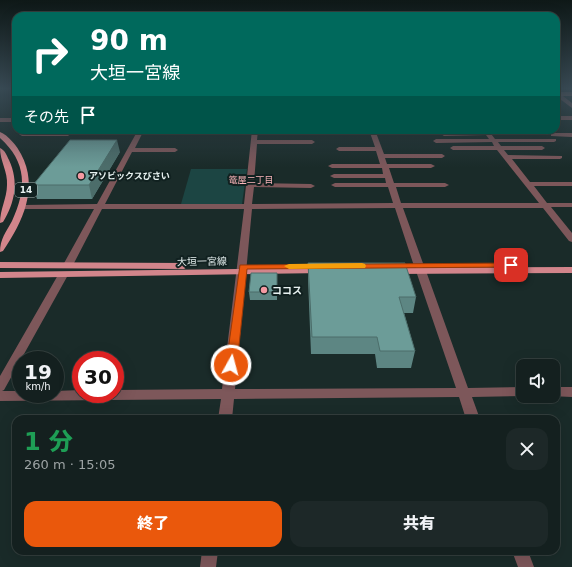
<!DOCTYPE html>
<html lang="ja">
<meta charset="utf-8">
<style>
:root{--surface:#14201f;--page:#1d2828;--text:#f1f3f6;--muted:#9da3a4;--line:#333e3d;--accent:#ea580c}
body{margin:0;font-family:"DejaVu Sans","Noto Sans JP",sans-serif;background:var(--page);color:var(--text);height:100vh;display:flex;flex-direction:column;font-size:15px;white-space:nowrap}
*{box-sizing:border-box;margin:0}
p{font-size:13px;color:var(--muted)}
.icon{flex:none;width:22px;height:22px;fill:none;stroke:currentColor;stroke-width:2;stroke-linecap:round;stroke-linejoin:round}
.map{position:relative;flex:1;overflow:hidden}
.sheet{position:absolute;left:12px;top:415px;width:548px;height:140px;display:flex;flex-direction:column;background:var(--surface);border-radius:12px;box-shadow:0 4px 16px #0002,0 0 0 1px var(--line)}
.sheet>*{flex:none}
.top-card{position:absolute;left:12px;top:12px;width:548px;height:122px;border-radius:12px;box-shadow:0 4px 16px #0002,0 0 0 1px var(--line);background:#00695c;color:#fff;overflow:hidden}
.buttons{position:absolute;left:516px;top:359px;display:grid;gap:8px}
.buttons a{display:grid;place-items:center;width:44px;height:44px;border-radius:8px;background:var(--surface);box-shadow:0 4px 16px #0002,0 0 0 1px var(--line);font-size:20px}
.speed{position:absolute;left:12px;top:351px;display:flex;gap:8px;font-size:20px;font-weight:700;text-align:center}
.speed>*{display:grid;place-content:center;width:52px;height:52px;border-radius:50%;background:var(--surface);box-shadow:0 4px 16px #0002,0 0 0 1px var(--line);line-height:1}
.speed small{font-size:10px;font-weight:400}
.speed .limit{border:6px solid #d22;background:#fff;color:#111}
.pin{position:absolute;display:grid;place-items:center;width:34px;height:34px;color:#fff;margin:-17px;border-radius:8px;box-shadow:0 2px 6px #0006}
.me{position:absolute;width:44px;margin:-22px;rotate:7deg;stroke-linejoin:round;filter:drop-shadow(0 0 3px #0008)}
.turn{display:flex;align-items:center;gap:14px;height:84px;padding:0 12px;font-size:18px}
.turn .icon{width:52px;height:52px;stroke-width:2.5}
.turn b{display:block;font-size:28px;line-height:34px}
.then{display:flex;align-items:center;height:38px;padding:0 12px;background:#0003;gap:8px;font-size:15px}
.round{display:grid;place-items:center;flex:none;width:42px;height:42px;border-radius:12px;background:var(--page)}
.head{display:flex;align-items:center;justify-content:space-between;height:68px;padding:0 12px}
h1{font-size:24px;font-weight:800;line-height:30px;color:#1e9e55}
.primary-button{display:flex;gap:8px;margin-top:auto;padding:8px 12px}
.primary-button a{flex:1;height:46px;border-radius:12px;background:var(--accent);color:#fff;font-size:16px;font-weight:800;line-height:46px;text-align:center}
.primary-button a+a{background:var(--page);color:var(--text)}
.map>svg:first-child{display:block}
.green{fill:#1c4543}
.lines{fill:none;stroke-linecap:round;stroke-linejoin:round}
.street{fill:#7d575a;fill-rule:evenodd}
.secondary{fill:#ad7176;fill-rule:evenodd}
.primary{fill:#d2858b;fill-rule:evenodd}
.wall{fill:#5d8683}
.shaded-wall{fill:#4c6d6a}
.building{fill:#6c9c98;stroke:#4c6d6a}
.route{fill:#ea580c;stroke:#983908}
.slow{fill:#f59e0b}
.poi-dot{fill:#f49aa2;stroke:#112120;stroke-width:1.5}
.labels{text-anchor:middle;stroke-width:4;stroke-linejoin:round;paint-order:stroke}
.far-poi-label{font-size:9px;font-weight:bold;fill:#e7f1f0;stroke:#112120;text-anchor:start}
.far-neighbourhood-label{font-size:9px;fill:#fab5ba;stroke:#112120}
.shield{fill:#112120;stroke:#a7b3b2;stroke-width:1}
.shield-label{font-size:9px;font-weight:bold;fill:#e7f1f0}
.street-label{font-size:10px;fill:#e7f1f0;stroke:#112120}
.poi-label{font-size:10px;font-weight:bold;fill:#e7f1f0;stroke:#112120;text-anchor:start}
</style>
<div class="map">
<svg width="572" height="567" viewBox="0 0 572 567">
<rect width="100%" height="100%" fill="#1a2b29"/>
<path class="green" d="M191 169H247L242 204H181Z"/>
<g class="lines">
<g class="street">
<path d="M556 93H559L572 103V108L556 96Z"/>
<rect x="556" y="116" width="16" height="4"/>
<rect x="0" y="118" width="16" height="4"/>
<path d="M68 130H74L68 136H22L19 134 22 132H66Z"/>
<path d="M138 130H144L135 148H175L178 150 175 152H132L120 175 161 174 165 176 161 178 118 179 105 204H244L252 130H258L257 140H312L315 142 312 144H257L254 183 311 184 315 186 311 188 254 187 252 204 393 203 388 187H335L331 185 335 183H386L385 178H334L330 176 334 174H383L382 168H332L328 166 332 164H380L376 151H339L336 149 339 147H375L369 130H375L384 154H442L445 156 442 158H385L387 164H431L435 166 431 168H389L394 183H445L449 185 445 187H396L401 203H539L497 150H453L450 148 453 146H494L492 142 436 143 433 141 436 139H489L486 135 444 136 441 134 444 132 483 131 482 130H488L495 139H556V141L554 142H498L501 146H542L545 148 542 150H504L508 155 562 156V158L560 159H512L530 182H572V186H534L547 203H572V207H551L572 233V242L569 241 543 208H403L424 266 422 268 426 271 468 388 523 387V396H526L472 397 480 419H466L459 397 234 399 232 419H218L221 399 0 401V376L58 275 63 272 68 275 4 390 2 391H21V394H55V391L81 390V394H115V390L222 389 244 209H102L73 265 68 268 63 265 94 209H22L18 207 22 205 97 204ZM395 208 414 266 418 269 416 271 456 388 235 389 252 209Z"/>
<path d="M553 133H572V137L551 136V134Z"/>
<path d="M553 387H572V397L550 396H553Z"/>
<path d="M202 551H218L216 567H200Z"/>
<path d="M512 551H528L534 567H518Z"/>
</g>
<rect class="secondary" x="556" y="92" width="16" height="4"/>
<g class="primary">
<path d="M0 132C8 135 17 146 21 154 39 187 23 222 3 251L0 252C0 239 6 232 12 221 27 189 27 162 0 138Z"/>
<path d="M0 148C5 150 7 156 9 160 19 181 15 203 3 222L0 223C0 209 7 198 7 185 8 172 0 161 0 148Z"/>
<path d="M0 262 184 263 189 266 184 269 0 268Z"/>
<path d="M572 267V273L394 274 389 271 394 268Z"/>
<path d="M322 268 325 269 327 271 325 273 0 278V272Z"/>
</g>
</g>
<g class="wall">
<path d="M120 152 92 199H37L33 185Z"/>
<path d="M308 263 416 297 413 313H404L415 351 411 368H377L375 354H311L308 279Z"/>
<path d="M277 273V300H250L249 292Z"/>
</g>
<path class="shaded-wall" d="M117 140 120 152 92 199 89 185Z"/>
<g class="building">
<path d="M70 140H117L89 185H33Z"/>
<path d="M308 263H405L416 297H399L415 351H380L377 337H312Z"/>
<path d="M251 273H277V292H249Z"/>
</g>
<linearGradient id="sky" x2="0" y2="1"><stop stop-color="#0e1817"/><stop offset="0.53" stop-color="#384a54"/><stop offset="1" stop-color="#384a54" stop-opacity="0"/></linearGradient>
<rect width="572" height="167" fill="url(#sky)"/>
<path class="route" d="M511 263H514L515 265 514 267 247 269 237 365 235 368H227L226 365 240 265Z"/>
<path class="slow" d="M362 263 365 264 366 266 365 268 289 269 284 266 289 264Z"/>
<g class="poi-dot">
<circle cx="81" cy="176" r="4"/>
<circle cx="264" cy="290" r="4"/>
</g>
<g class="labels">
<g class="far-poi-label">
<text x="89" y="179">アソビックスびさい</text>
</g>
<g class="far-neighbourhood-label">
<text x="251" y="183">篭屋二丁目</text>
</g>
<rect class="shield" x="15" y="183" width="22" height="14" rx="3"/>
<g class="shield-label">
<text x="26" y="193">14</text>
</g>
<g class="street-label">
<text transform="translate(202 261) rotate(-1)" y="4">大垣一宮線</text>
</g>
<g class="poi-label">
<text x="272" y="294">ココス</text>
</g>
</g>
</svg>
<div class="buttons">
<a><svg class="icon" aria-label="sound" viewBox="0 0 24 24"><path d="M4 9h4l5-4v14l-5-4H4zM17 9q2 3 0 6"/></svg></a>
</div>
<div class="speed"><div>19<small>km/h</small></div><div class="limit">30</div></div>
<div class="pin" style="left:511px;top:265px;background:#d93025"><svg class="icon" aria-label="arrive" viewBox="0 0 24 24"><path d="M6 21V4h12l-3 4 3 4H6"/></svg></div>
<svg class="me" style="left:231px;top:365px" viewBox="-20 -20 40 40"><circle r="17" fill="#ea580c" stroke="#fff" stroke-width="3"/><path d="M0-11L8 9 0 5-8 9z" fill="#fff"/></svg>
<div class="top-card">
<div class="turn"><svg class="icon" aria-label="right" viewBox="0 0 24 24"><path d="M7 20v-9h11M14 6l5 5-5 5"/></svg><div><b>90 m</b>大垣一宮線</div></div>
<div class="then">その先<svg class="icon" aria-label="arrive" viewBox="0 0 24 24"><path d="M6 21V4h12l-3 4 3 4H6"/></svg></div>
</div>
<section class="sheet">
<div class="head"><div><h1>1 分</h1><p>260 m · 15:05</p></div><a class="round"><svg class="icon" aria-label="close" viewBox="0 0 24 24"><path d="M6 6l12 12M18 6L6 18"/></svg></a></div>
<div class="primary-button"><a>終了</a><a>共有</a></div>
</section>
</div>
